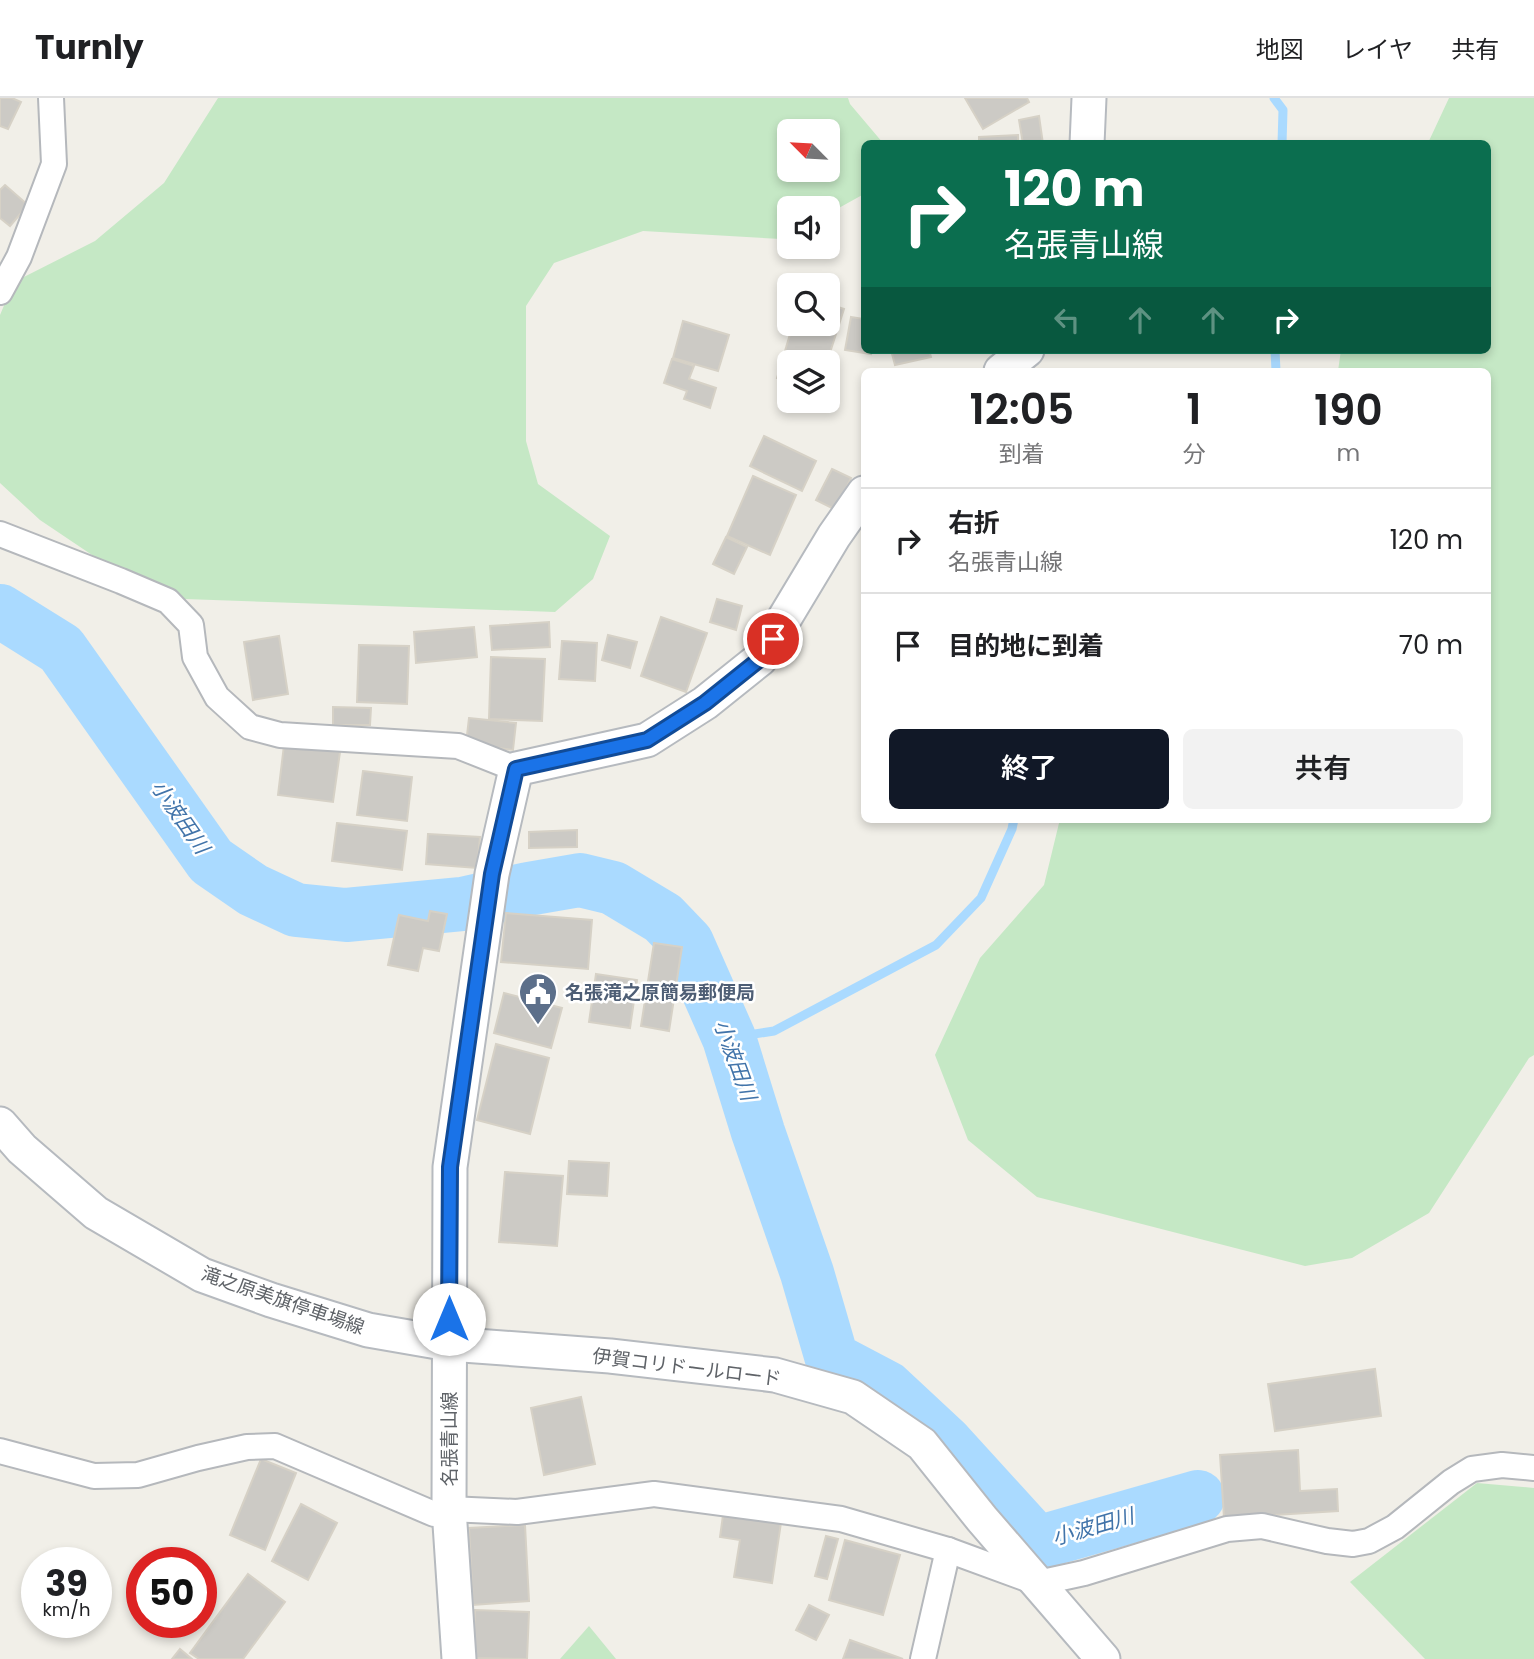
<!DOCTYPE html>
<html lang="ja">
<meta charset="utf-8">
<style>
:root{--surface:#fff;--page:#f2f2f2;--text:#202124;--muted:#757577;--line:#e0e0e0;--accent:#111827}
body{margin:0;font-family:Poppins,"Noto Sans JP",sans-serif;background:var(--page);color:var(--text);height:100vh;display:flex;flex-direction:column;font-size:26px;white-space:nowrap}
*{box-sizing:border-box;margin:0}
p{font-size:23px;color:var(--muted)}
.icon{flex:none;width:38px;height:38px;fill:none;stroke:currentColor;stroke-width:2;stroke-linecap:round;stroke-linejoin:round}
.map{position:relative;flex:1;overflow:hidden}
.drawer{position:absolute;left:861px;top:270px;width:630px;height:455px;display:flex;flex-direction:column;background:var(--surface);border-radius:10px;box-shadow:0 4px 10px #0003}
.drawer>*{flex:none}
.banner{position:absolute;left:861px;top:42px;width:630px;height:214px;border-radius:10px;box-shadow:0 4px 10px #0003;background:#0b6e4f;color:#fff;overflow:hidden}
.needle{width:46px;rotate:294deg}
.tools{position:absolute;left:777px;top:21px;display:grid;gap:14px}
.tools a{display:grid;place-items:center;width:63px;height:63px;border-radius:10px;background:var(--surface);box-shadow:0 4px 10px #0003;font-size:35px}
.speed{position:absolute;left:21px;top:1449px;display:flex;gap:14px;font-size:35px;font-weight:700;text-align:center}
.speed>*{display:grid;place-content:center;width:91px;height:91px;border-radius:50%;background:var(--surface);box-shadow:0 4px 10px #0003;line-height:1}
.speed small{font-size:18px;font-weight:400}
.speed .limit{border:10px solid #d22;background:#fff;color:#111}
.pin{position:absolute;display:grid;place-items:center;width:60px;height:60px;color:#fff;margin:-30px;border:4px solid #fff;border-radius:50%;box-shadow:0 2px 7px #0007}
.me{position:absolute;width:77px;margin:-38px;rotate:0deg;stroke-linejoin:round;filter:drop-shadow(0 0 5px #0008)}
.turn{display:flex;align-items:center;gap:24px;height:147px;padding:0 28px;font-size:32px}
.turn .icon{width:91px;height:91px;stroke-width:2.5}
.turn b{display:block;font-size:49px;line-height:60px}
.lanes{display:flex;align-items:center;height:66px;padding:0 28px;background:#0003;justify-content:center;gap:35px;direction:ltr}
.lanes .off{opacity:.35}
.eta{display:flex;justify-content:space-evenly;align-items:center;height:119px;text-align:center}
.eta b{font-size:42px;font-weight:600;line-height:49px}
.action{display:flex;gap:14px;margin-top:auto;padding:14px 28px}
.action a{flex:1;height:80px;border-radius:10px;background:var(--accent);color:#fff;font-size:28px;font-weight:600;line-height:80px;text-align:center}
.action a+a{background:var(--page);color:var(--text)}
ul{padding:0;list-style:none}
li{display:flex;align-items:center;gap:21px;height:105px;padding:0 28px;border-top:2px solid var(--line)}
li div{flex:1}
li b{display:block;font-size:26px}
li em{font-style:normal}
header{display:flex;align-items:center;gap:42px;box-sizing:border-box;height:98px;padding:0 35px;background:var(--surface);border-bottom:2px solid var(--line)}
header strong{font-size:33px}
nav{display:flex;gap:38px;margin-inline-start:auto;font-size:24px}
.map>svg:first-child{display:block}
.green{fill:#c5e8c5;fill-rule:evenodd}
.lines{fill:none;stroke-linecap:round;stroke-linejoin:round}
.stream{stroke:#aadaff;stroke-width:9}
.river{stroke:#aadaff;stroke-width:54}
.building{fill:#cccac5;stroke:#d6d1c6;stroke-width:2}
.street-casing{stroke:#b5b8bc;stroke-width:28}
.secondary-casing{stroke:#b6babf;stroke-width:37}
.street{stroke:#fff;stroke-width:24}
.secondary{stroke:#fff;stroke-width:33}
.route-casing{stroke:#114b97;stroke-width:18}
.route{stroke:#1a73e8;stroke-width:12}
.labels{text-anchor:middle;stroke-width:5;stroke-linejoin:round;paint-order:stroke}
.service-label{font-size:19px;font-weight:bold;fill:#4e5e75;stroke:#fff;text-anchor:start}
.street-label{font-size:19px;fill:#5f6368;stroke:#fff}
.water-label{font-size:21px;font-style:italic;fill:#4174aa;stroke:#fff}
</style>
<header>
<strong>Turnly</strong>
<nav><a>地図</a><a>レイヤ</a><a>共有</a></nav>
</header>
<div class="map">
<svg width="1534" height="1561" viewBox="0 0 1534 1561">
<rect width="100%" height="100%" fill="#f1efe8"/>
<g class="green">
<path d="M218 0H848L850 6 883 45 864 46V96L828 116V110H789V136L781 141 643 133 554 165 526 208V343L538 386 610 438 593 481 555 514 156 500 40 422 0 385V217L14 184 95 143 164 85ZM789 33H828V72H789Z"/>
<path d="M1449 0H1534V957L1529 960 1429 1115 1352 1160 1305 1168 1037 1099 968 1042 935 957 980 860 1044 787 1060 721H1488V273H1338L1341 252H1488V46L1428 45Z"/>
<path d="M1477 1385 1534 1390V1561H1425L1350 1484Z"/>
<path d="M589 1528 616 1561H560Z"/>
</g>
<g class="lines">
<g class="stream">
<path d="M1274 0 1283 12 1282 46"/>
<path d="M1275 252 1276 273"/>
<path d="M729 940 774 933 936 847 981 800 1012 731 1014 721"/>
</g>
<path class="river" d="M0 513 61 551 211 763 253 792 296 812 346 817 462 806 528 791 580 782 613 790 663 820 687 845 729 940 758 1034 807 1175 832 1261 887 1290 945 1344 1037 1445 1198 1399"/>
</g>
<g class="building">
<path d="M0 0H12L21 4 8 31 0 28Z"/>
<path d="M965 0H1027L1029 4 983 31Z"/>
<path d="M1039 18 1043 46H1023L1019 22Z"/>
<path d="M1018 37V46H979V39Z"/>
<path d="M5 87 28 107 10 128 0 120V92Z"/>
<path d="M828 206 844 211 827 264H789V284L777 280 793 226H828Z"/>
<path d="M851 219 864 221V252H872L871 256 845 252Z"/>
<path d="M683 223 729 237 718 273 673 260Z"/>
<path d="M891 252H929L931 259 895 267Z"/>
<path d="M672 261 694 268 689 281 716 290 710 310 684 301 687 293 664 285Z"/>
<path d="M764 338 816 363 802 393 750 368Z"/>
<path d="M832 371 851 380 836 412 816 402Z"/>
<path d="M753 378 796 397 770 457 727 438Z"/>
<path d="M726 439 747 449 734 476 713 466Z"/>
<path d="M717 501 742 508 736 532 710 524Z"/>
<path d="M661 519 707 535 686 594 641 578Z"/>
<path d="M549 524 550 549 492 552 490 528Z"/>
<path d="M474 529 477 559 416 565 414 534Z"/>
<path d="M608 537 637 544 630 570 602 562Z"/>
<path d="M279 538 288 596 253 602 244 544Z"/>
<path d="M562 543 597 545 595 583 559 581Z"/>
<path d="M359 547 409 548 407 606 357 604Z"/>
<path d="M491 559 545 561 542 623 489 621Z"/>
<path d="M333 609 371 610 370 627H333Z"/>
<path d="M469 620 516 625 513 652 466 646Z"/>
<path d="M284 647 340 654 333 704 278 697Z"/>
<path d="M363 673 412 679 407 723 357 717Z"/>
<path d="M337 725 407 733 402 772 332 763Z"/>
<path d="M577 732V749L529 750V734Z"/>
<path d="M428 736 480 739 477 770 426 766Z"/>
<path d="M430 813 447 816 439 853 423 850 418 873 388 867 399 817 428 823Z"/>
<path d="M506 815 592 822 588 871 501 864Z"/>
<path d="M654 845 682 849 669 933 641 928Z"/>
<path d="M596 876 637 882 630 930 589 924Z"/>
<path d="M504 895 562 910 551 950 494 935Z"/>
<path d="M496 946 549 960 530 1036 477 1022Z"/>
<path d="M569 1063 609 1065 607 1098 567 1096Z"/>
<path d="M505 1074 563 1078 557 1148 499 1144Z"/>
<path d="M1375 1271 1381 1318 1275 1333 1268 1286Z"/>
<path d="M581 1299 595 1366 544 1377 531 1310Z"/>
<path d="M1298 1352 1300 1393 1337 1391 1338 1413 1224 1420 1220 1357Z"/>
<path d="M261 1361 296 1375 265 1452 230 1437Z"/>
<path d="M301 1406 337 1425 308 1482 272 1463Z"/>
<path d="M724 1410 782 1418 772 1485 734 1479 740 1442 720 1439Z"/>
<path d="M525 1427 529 1503 473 1507 469 1430Z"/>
<path d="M826 1438 838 1441 827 1481 815 1478Z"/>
<path d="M845 1442 900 1457 883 1517 829 1502Z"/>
<path d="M248 1476 285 1504 243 1561H199L190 1555Z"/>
<path d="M809 1507 829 1517 816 1542 796 1532Z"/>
<path d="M475 1512 529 1514 527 1561 473 1560Z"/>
<path d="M850 1542 903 1561H843Z"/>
<path d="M180 1551 192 1561H172Z"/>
</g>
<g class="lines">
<defs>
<g id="street">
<path d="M0 194 19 159 54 66 51 0"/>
<path d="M0 436 121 483 168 503 191 527 195 559 217 599 250 629 280 637 458 648 516 671"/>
<path d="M0 1353 94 1378 138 1377 198 1360 247 1349 275 1348 434 1416 449 1411 517 1414 654 1396 841 1421 948 1452 1038 1485 1084 1475 1227 1431 1262 1428 1327 1443 1353 1446 1369 1443 1395 1429 1451 1384 1472 1371 1502 1367 1534 1370"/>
<path d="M923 1561 948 1452"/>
</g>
<g id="secondary">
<path d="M1087 46 1089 0"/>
<path d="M1001 273 1027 252"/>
<path d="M0 1026 22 1051 96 1115 202 1177 271 1202 368 1232 449 1246 610 1258 775 1277 853 1299 922 1346 982 1421 1103 1561"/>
<path d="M459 1561 449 1411 450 1069 492 776 516 671 647 642 705 605 760 561 834 438 864 395"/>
</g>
</defs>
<use href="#street" class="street-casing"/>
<use href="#secondary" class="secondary-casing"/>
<use href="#street" class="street"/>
<use href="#secondary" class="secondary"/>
</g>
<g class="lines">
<defs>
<path id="route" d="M449 1221 450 1069 492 776 516 671 647 642 705 605 760 561 773 541"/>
</defs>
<use href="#route" class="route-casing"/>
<use href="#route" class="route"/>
</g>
<defs>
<symbol id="civic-pin" viewBox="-11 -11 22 30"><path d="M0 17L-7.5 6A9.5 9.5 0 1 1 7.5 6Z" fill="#5c6f8a" stroke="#fff"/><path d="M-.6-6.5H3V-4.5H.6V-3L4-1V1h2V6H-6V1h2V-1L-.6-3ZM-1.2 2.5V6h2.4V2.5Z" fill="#fff"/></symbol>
</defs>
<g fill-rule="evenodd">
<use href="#civic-pin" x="516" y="872" width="44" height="60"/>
</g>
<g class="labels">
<g class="service-label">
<text x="565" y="901">名張滝之原簡易郵便局</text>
</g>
<g class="street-label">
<text transform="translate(283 1202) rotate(19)" y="7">滝之原美旗停車場線</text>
<text transform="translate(687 1269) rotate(7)" y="7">伊賀コリドールロード</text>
<text transform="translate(449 1341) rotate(-90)" y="7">名張青山線</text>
</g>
<g class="water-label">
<text transform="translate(180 719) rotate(55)" y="7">小波田川</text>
<text transform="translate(735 962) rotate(70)" y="7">小波田川</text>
<text transform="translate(1093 1429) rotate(-16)" y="7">小波田川</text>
</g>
</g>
</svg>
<div class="tools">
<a><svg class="needle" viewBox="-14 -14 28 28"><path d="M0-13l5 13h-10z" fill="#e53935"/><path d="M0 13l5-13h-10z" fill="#757577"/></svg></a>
<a><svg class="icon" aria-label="sound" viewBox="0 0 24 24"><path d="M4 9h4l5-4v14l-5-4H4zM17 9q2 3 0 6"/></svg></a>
<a><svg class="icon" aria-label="search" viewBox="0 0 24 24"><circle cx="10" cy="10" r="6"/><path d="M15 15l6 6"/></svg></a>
<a><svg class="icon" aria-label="layers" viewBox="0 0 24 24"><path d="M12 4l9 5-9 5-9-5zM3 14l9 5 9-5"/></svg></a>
</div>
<div class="speed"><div>39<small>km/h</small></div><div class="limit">50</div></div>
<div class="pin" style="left:773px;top:541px;background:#d93025"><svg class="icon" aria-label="arrive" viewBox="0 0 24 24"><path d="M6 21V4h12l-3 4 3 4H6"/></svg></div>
<svg class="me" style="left:449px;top:1221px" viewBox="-20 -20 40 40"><circle r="19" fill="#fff"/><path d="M0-13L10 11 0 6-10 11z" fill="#1a73e8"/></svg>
<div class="banner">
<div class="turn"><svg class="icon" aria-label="right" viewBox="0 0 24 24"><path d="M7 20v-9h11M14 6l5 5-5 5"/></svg><div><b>120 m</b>名張青山線</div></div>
<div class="lanes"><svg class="icon off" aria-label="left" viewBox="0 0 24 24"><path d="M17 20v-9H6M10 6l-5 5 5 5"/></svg><svg class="icon off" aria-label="ahead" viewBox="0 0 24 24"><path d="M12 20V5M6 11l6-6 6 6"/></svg><svg class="icon off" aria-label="ahead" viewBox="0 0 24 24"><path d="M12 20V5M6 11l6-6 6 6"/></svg><svg class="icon" aria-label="right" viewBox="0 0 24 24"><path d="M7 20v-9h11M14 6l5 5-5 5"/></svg></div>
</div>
<section class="drawer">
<div class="eta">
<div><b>12:05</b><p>到着</p></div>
<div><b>1</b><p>分</p></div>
<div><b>190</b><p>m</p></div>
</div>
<ul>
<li><svg class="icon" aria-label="right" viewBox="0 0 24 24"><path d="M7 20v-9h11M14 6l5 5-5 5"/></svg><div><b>右折</b><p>名張青山線</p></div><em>120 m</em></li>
<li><svg class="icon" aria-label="arrive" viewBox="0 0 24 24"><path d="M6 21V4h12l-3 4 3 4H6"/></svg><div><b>目的地に到着</b></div><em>70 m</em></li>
</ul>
<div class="action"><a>終了</a><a>共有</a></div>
</section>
</div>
